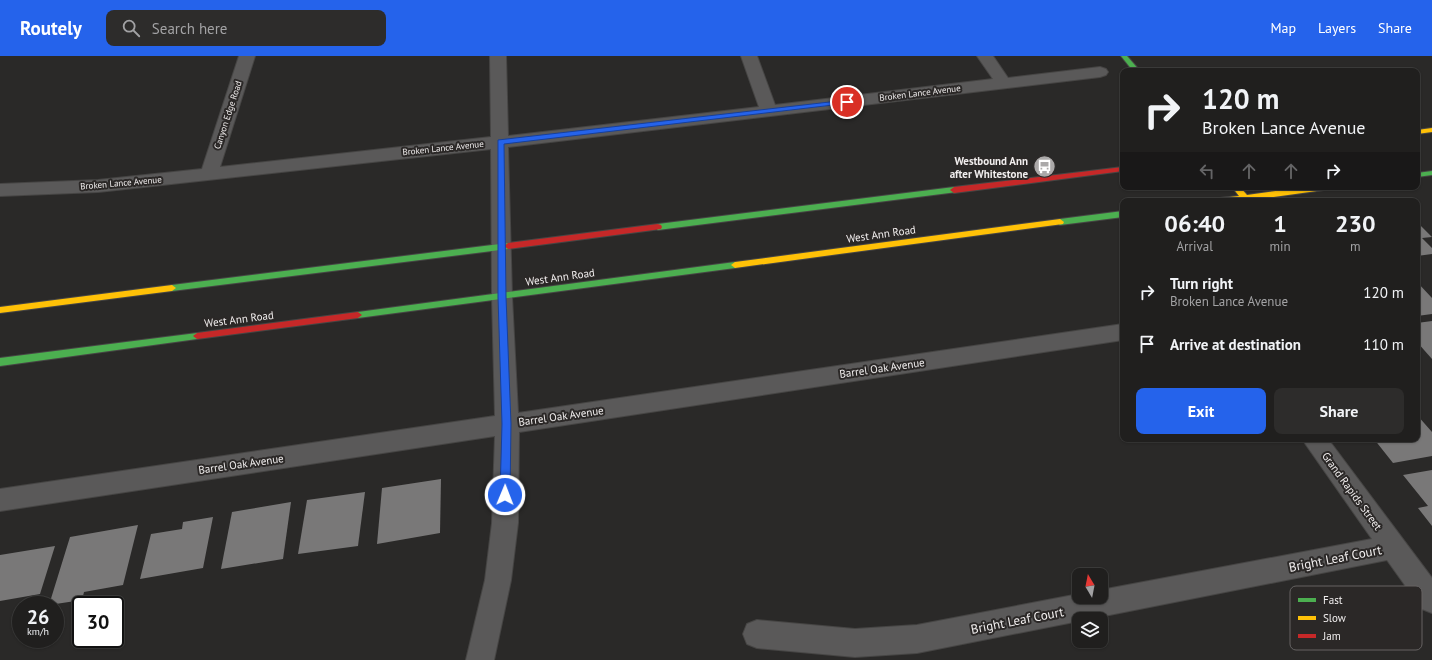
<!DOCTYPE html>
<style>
:root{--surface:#201f1e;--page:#2d2c2b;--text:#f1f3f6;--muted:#a2a2a4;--line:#3d3d3c;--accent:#2563eb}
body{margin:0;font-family:"PT Sans",sans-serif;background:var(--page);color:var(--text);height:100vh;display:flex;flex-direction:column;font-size:15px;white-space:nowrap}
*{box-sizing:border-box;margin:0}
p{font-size:13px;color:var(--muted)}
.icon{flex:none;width:22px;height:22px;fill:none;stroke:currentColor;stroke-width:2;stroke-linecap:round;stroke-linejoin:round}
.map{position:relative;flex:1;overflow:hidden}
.sheet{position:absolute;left:1120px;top:142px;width:300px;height:244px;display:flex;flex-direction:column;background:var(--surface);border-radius:8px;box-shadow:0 1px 3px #0004,0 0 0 1px var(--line)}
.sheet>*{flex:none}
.banner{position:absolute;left:1120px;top:12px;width:300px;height:122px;border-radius:8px;box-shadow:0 1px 3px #0004,0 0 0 1px var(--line);background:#201f1e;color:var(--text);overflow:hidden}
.needle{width:26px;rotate:350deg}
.controls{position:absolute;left:1072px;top:512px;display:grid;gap:8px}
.controls a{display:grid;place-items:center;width:36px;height:36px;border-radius:8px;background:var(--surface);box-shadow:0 1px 3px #0004,0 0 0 1px var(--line);font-size:20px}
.speed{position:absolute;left:12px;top:540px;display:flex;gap:8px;font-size:20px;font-weight:700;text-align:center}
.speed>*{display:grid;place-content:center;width:52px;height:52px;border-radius:50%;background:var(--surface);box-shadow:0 1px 3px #0004,0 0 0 1px var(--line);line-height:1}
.speed small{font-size:10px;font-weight:400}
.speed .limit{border:2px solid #111;border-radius:6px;background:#fff;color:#111}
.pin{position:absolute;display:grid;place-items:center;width:34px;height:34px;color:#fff;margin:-17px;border:2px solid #fff;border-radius:50%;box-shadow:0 1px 4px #0007}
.me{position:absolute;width:44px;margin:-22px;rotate:1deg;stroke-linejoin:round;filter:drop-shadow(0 0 3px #0008)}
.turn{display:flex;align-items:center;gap:14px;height:84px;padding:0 16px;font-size:18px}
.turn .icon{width:52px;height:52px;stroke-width:2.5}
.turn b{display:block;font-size:28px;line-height:34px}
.lanes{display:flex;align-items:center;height:38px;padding:0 16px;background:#0003;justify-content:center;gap:20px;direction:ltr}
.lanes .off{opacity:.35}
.eta{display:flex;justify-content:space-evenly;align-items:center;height:68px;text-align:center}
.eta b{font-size:24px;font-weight:700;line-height:28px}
.cta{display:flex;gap:8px;margin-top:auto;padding:8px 16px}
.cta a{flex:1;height:46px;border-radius:8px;background:var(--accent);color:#fff;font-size:16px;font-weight:700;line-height:46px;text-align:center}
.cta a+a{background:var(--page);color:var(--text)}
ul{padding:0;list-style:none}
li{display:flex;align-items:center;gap:12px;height:52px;padding:0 16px}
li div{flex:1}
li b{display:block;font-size:15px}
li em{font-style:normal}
header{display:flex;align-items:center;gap:24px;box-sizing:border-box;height:56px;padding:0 20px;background:var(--accent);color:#fff}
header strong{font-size:19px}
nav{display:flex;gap:22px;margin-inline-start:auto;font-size:14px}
.search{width:280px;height:36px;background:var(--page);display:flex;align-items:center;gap:10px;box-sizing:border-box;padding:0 14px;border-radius:8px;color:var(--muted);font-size:15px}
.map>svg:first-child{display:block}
.building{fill:#797878}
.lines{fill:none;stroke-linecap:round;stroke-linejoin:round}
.street-casing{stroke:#464544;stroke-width:2}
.fast-casing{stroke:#464544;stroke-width:2}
.slow-casing{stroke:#464544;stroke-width:2}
.jam-casing{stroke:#464544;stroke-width:2}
.street{fill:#5a5959;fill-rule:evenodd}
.fast{fill:#4caf50;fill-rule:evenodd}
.slow{fill:#ffc107;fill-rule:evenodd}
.jam{fill:#c62828;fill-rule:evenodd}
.route{fill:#2563eb;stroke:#184099}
.labels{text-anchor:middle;stroke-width:4;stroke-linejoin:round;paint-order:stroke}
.far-street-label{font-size:9px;fill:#f1eeee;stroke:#2b2827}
.poi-label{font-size:11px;font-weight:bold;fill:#f1eeee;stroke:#2b2827;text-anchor:end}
.street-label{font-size:11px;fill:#f1eeee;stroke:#2b2827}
.near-street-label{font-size:13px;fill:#f1eeee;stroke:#2b2827}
.key{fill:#2b2827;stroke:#666363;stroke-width:1}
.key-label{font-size:11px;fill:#f1eeee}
</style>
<header>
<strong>Routely</strong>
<div class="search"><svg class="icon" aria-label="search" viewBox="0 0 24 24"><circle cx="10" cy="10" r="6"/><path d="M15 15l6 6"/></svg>Search here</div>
<nav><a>Map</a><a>Layers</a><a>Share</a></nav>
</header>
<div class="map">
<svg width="1432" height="604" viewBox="0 0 1432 604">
<rect width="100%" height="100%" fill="#2a2928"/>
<g class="building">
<path d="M1417 166 1432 181 1422 182 1432 192V198L1417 200Z"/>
<path d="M1417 226 1432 242V258L1417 260Z"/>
<path d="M1432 265V303L1417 286V267Z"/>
<path d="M1417 359 1432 376V400L1393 407 1374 383H1417Z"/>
<path d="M1432 414V470L1418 452 1428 450 1403 419Z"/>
<path d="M441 423 440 477 377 488 382 432Z"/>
<path d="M365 436 358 490 298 498 307 444Z"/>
<path d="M291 446 283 503 221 513 232 456Z"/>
<path d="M213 461 203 512 140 523 151 478 182 473 183 466Z"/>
<path d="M138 469 123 529 84 536 82 544 49 549 70 481Z"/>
<path d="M55 490 40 538 0 545V499Z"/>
</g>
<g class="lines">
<defs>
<g id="street">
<path d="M239 0H255L220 111 491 81 490 0H506L508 80 759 51 741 0H757L775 49 993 23 977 0H993L1008 22 1100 11 1106 13 1108 16 1106 19 1100 21 508 91 512 241 518 357 1123 268V284L519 376 518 467 511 524 494 604H466L485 524 492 467 495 380 0 455V433L495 360 492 241 491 93 98 136 0 140V128L98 124 202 113Z"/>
<path d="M1302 383H1328L1432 522V557L1422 553 1387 504 1089 563H1079V565L917 597 855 601 757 592 747 588 743 578 747 568 757 564 855 573 917 569 1079 538V541H1101V534L1372 483Z"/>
</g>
<g id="fast">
<path d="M1121 0H1127L1140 15H1133Z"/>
<path d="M1432 115V119L1417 121V117Z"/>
<path d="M954 131 957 132V136L658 174 654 171 658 168Z"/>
<path d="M1123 155V161L1060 169 1056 166 1060 163Z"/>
<path d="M508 187 512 190 508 193 172 235 168 232 172 229Z"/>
<path d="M735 206 739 209 735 212 358 262 354 259 358 256Z"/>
<path d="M197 277 201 280 197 283 0 310V302Z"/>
</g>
<g id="slow">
<path d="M1432 72V76L1417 78V74Z"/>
<path d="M1232 131H1240L1247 139 1305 131H1328L1324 134 1245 145H1216L1220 142 1239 140Z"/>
<path d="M1060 163 1064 166 1063 168 735 212 731 209 735 206Z"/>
<path d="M172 229 176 232 172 235 0 257V251Z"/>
</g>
<g id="jam">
<path d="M1123 111V115L954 137 950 134 954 131Z"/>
<path d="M658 168 661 169 662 171 661 173 508 193 504 190 508 187Z"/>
<path d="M358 256 362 259 358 262 197 283 193 280 197 277Z"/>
</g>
</defs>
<use href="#street" class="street-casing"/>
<use href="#fast" class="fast-casing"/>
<use href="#slow" class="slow-casing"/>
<use href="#jam" class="jam-casing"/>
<use href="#street" class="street"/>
<use href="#fast" class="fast"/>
<use href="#slow" class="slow"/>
<use href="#jam" class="jam"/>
</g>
<path class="route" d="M847 44 851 46 850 47 504 88 506 241 511 368 510 439 509 442 505 444 502 442 500 439 502 368 498 241V84Z"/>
<defs>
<symbol id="bus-disc" viewBox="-11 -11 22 22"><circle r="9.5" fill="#aba9a9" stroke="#2b2827"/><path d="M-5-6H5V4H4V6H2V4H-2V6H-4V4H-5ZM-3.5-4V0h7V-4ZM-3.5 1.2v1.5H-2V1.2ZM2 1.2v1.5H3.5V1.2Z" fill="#fff"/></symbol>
</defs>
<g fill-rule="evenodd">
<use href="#bus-disc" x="1032" y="98" width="25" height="25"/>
</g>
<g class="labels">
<g class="far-street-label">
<text transform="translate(920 37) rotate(-7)" y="3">Broken Lance Avenue</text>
<text transform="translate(228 59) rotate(-72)" y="3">Canyon Edge Road</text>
<text transform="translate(443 92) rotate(-6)" y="3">Broken Lance Avenue</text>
<text transform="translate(121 127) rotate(-5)" y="3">Broken Lance Avenue</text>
</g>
<g class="poi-label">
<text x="1028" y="109">Westbound Ann<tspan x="1028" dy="13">after Whitestone</tspan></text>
</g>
<g class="street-label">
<text transform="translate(881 178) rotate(-8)" y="4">West Ann Road</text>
<text transform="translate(560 221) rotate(-8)" y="4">West Ann Road</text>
<text transform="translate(239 263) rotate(-7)" y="4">West Ann Road</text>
<text transform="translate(882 312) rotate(-8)" y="4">Barrel Oak Avenue</text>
<text transform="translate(561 360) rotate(-8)" y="4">Barrel Oak Avenue</text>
<text transform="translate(241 408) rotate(-8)" y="4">Barrel Oak Avenue</text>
<text transform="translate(1352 435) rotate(54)" y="4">Grand Rapids Street</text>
</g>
<g class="near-street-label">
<text transform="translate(1335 502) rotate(-11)" y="5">Bright Leaf Court</text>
<text transform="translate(1017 564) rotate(-11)" y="5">Bright Leaf Court</text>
</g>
</g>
<rect x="1290" y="530" width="132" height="64" rx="6" class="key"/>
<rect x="1298" y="542" width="18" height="4" fill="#4caf50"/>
<rect x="1298" y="560" width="18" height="4" fill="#ffc107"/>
<rect x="1298" y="578" width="18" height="4" fill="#c62828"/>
<g class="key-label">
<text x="1323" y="548">Fast</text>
<text x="1323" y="566">Slow</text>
<text x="1323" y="584">Jam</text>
</g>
</svg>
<div class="controls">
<a><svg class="needle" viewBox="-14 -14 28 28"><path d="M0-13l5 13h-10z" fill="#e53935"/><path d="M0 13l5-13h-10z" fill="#a2a2a4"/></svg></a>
<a><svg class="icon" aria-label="layers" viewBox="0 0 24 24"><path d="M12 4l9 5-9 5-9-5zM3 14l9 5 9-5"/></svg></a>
</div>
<div class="speed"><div>26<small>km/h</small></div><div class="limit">30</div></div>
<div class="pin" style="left:847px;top:46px;background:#d93025"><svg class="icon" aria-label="arrive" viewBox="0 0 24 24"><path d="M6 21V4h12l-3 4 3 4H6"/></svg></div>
<svg class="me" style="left:505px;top:439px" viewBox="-20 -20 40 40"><circle r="17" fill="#2563eb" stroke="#fff" stroke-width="3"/><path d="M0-11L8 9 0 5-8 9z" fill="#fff"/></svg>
<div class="banner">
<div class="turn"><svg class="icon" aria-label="right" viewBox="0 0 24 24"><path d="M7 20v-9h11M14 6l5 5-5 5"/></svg><div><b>120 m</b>Broken Lance Avenue</div></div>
<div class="lanes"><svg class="icon off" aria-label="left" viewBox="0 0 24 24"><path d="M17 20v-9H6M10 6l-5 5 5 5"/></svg><svg class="icon off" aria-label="ahead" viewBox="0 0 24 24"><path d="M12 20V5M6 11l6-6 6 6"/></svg><svg class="icon off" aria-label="ahead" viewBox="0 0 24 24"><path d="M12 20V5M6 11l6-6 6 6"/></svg><svg class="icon" aria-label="right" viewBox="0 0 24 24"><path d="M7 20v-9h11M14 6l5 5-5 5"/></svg></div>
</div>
<section class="sheet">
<div class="eta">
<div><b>06:40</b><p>Arrival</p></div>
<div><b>1</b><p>min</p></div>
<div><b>230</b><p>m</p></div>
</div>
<ul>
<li><svg class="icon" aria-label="right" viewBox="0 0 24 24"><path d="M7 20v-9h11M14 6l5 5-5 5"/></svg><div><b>Turn right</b><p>Broken Lance Avenue</p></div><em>120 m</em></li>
<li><svg class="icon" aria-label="arrive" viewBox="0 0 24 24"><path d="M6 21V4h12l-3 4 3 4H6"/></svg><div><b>Arrive at destination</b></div><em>110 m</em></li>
</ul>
<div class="cta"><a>Exit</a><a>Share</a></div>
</section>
</div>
